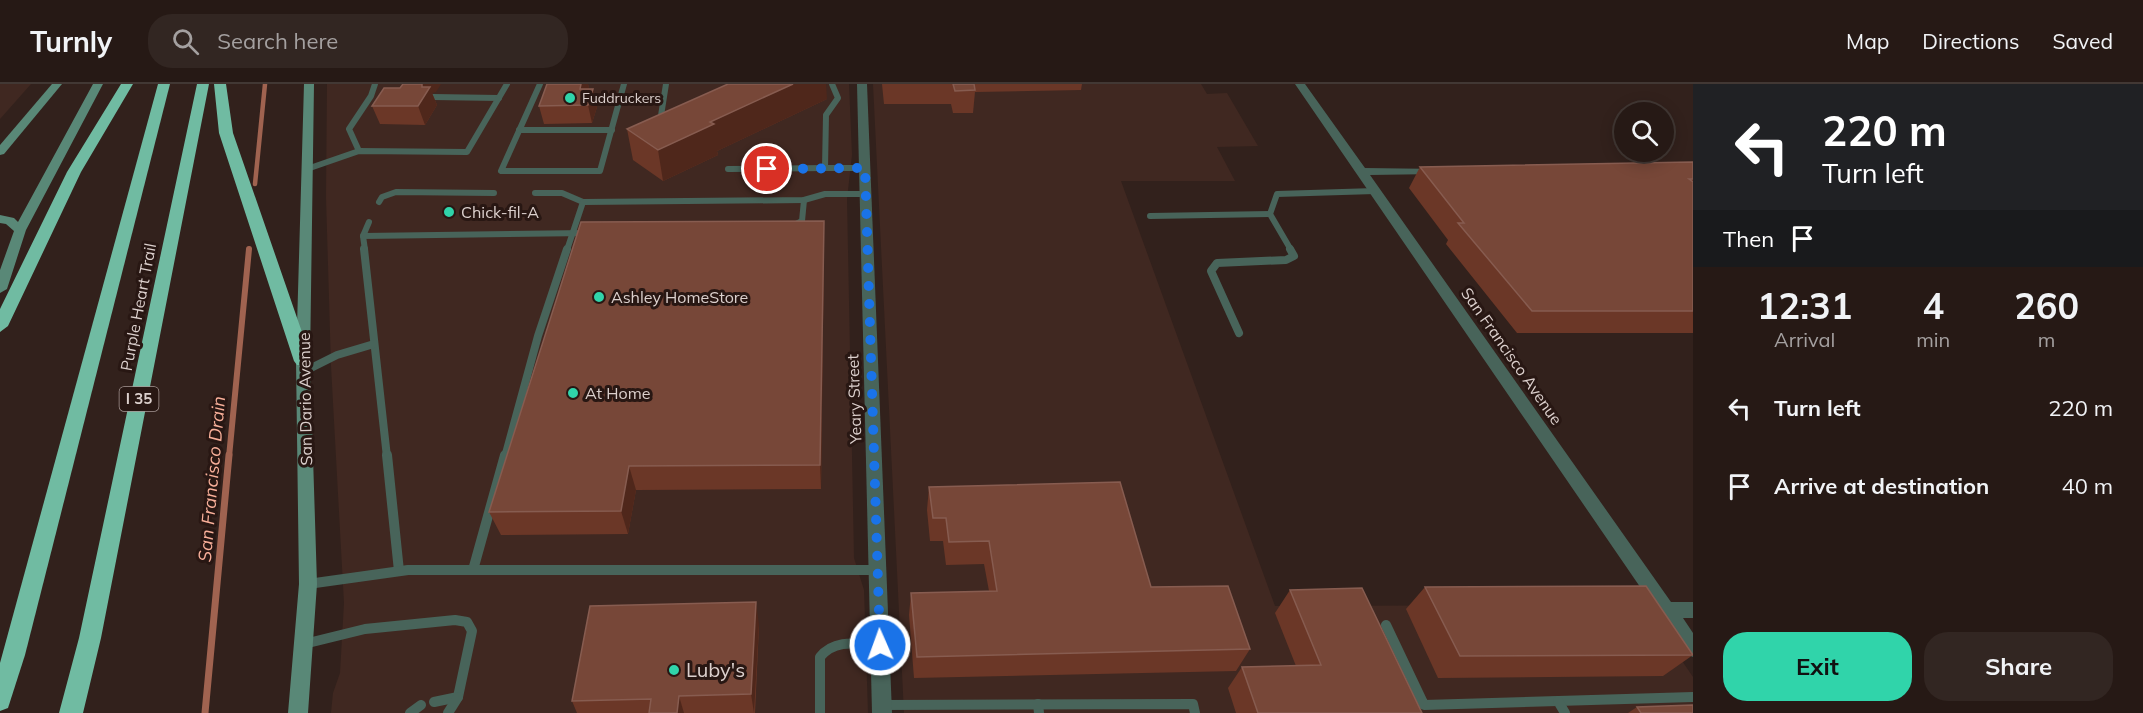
<!DOCTYPE html>
<style>
:root{--surface:#261915;--page:#322622;--text:#f1f3f6;--muted:#a4a0a0;--line:#423834;--accent:#30d4aa}
body{margin:0;font-family:Mulish,sans-serif;background:var(--page);color:var(--text);height:100vh;display:flex;flex-direction:column;font-size:22px;white-space:nowrap}
*{box-sizing:border-box;margin:0}
p{font-size:20px;color:var(--muted)}
.icon{flex:none;width:33px;height:33px;fill:none;stroke:currentColor;stroke-width:2;stroke-linecap:round;stroke-linejoin:round}
.map{position:relative;flex:1;overflow:hidden}
.panel{display:flex;flex-direction:column;background:var(--surface);width:450px}
.panel>*{flex:none}
.guide{background:#202124;color:#fff;overflow:hidden}
.tools{position:absolute;left:1614px;top:18px;display:grid;gap:12px}
.tools a{display:grid;place-items:center;width:60px;height:60px;border-radius:50%;background:var(--surface);box-shadow:0 3px 15px #0003,0 0 0 2px var(--line);font-size:30px}
.pin{position:absolute;display:grid;place-items:center;width:51px;height:51px;color:#fff;margin:-26px;border:3px solid #fff;border-radius:50%;box-shadow:0 2px 6px #0007}
.me{position:absolute;width:66px;margin:-33px;rotate:358deg;stroke-linejoin:round;filter:drop-shadow(0 0 4px #0008)}
.turn{display:flex;align-items:center;gap:21px;height:126px;padding:0 30px;font-size:27px}
.turn .icon{width:78px;height:78px;stroke-width:2.5}
.turn b{display:block;font-size:42px;line-height:51px}
.then{display:flex;align-items:center;height:57px;padding:0 30px;background:#0003;gap:12px;font-size:22px}
.eta{display:flex;justify-content:space-evenly;align-items:center;height:102px;text-align:center}
.eta b{font-size:36px;font-weight:700;line-height:42px}
.cta{display:flex;gap:12px;margin-top:auto;padding:12px 30px}
.cta a{flex:1;height:69px;border-radius:24px;background:var(--accent);color:#111;font-size:24px;font-weight:700;line-height:69px;text-align:center}
.cta a+a{background:var(--page);color:var(--text)}
ul{padding:0;list-style:none}
li{display:flex;align-items:center;gap:18px;height:78px;padding:0 30px}
li div{flex:1}
li b{display:block;font-size:22px}
li em{font-style:normal}
header{display:flex;align-items:center;gap:36px;box-sizing:border-box;height:84px;padding:0 30px;background:var(--surface);border-bottom:2px solid var(--line)}
header strong{font-size:28px}
nav{display:flex;gap:33px;margin-inline-start:auto;font-size:21px}
.search{width:420px;height:54px;background:var(--page);display:flex;align-items:center;gap:15px;box-sizing:border-box;padding:0 21px;border-radius:24px;color:var(--muted);font-size:22px}
main{display:flex;flex:1;min-height:0}
.map>svg:first-child{display:block}
.built{fill:#402821}
.lines{fill:none;stroke-linecap:round;stroke-linejoin:round}
.stream-far2{stroke:#a06350;stroke-width:4.5}
.stream-far1{stroke:#a06350;stroke-width:6}
.stream{stroke:#a06350;stroke-width:7}
.service-far2{stroke:#48645a;stroke-width:6}
.service-far1{stroke:#48645a;stroke-width:8}
.service{stroke:#48645a;stroke-width:10}
.minor{fill:#48645a;fill-rule:evenodd}
.secondary{fill:#598877;fill-rule:evenodd}
.motorway{fill:#70bba2;fill-rule:evenodd}
.wall{fill:#6b3727}
.shaded-wall{fill:#4f271b}
.building{fill:#774738;stroke:#875c50;stroke-width:1.5}
.route{stroke:#1a73e8;stroke-width:10;stroke-dasharray:0 18}
.poi-dot{fill:#30d4aa;stroke:#281713;stroke-width:2}
.labels{text-anchor:middle;stroke-width:6;stroke-linejoin:round;paint-order:stroke}
.far-poi-label{font-size:14px;fill:#dcd0cd;stroke:#281713;text-anchor:start}
.shield{fill:#281713;stroke:#a69895;stroke-width:1.5}
.shield-label{font-size:15px;font-weight:bold;fill:#dcd0cd}
.poi-label{font-size:16px;fill:#dcd0cd;stroke:#281713;text-anchor:start}
.street-label{font-size:16px;fill:#dcd0cd;stroke:#281713}
.water-label{font-size:18px;font-style:italic;fill:#f9b09a;stroke:#281713}
.near-poi-label{font-size:20px;fill:#dcd0cd;stroke:#281713;text-anchor:start}
</style>
<header>
<strong>Turnly</strong>
<div class="search"><svg class="icon" aria-label="search" viewBox="0 0 24 24"><circle cx="10" cy="10" r="6"/><path d="M15 15l6 6"/></svg>Search here</div>
<nav><a>Map</a><a>Directions</a><a>Saved</a></nav>
</header>
<main>
<div class="map">
<svg width="1693" height="629" viewBox="0 0 1693 629">
<rect width="100%" height="100%" fill="#32211c"/>
<g class="built">
<path d="M0 0H31L0 35Z"/>
<path d="M327 0H849L852 71 847 115 854 474 864 506 868 629H331L333 609 340 589 344 519 331 282 326 113Z"/>
<path d="M873 0H1201L1207 10 1227 9 1258 62 1217 63 1235 97H1121L1275 522 1644 521 1693 593V629H904Z"/>
</g>
<g class="lines">
<path class="stream-far2" d="M255 100 265 0"/>
<path class="stream-far1" d="M229 373 249 165"/>
<path class="stream" d="M205 629 229 371"/>
<g class="service-far2">
<path d="M540 0 501 87H600L624 0"/>
<path d="M832 0 838 14 826 31 825 84H865"/>
<path d="M433 13 499 14"/>
<path d="M660 38 666 0"/>
<path d="M519 46H612"/>
<path d="M359 67 349 45 371 12 375 0"/>
<path d="M307 85 359 67 467 68 507 0"/>
<path d="M728 85 825 84"/>
<path d="M535 109H562L583 118"/>
<path d="M379 118 382 113 396 108 494 109"/>
<path d="M1150 132 1270 130"/>
<path d="M792 142 802 137 804 116"/>
<path d="M363 152 369 138"/>
<path d="M365 166 363 152 588 149"/>
<path d="M567 166 583 118 804 116 825 110H866"/>
<path d="M1291 166 1270 130 1277 110 1375 107"/>
</g>
<g class="service-far1">
<path d="M364 165 387 373"/>
<path d="M1239 249 1211 187 1217 179 1286 176 1294 172 1290 165"/>
<path d="M303 288 337 271 374 260"/>
<path d="M505 373 538 252 567 165"/>
</g>
<g class="service">
<path d="M387 371 399 487"/>
<path d="M473 486 505 371"/>
<path d="M308 500 408 486H878"/>
<path d="M1386 541 1424 621 1693 613"/>
<path d="M304 560 365 545 455 536 467 538 472 547 458 613 434 618"/>
<path d="M1558 617 1565 629"/>
<path d="M1038 620 1039 629"/>
<path d="M882 621 1193 620 1195 629"/>
<path d="M410 629 421 621"/>
<path d="M448 629 458 613"/>
<path d="M820 629V573C835 554 859 560 880 561"/>
</g>
<g class="minor">
<path d="M857 0H867L892 629H872Z"/>
<path d="M1295 0H1305L1365 84 1441 85V89L1437 90 1370 91 1671 518H1693V534H1683L1693 549V573L1686 570 1660 532Z"/>
</g>
<g class="secondary">
<path d="M52 0H62L4 70 0 71V61Z"/>
<path d="M93 0H103L26 146 7 205 0 209V186L14 147 6 140 0 139V131L14 134 18 138Z"/>
<path d="M304 0H314L310 277 317 500 308 629H288L299 500 296 277Z"/>
</g>
<g class="motorway">
<path d="M121 0H133L81 88 8 242 0 248V225L67 88Z"/>
<path d="M158 0H170L25 571 8 624 0 627V579Z"/>
<path d="M197 0H209L101 554 83 629H59L79 554Z"/>
<path d="M214 0H226L233 49 312 277 309 281H297L294 277 219 49Z"/>
</g>
</g>
<g class="wall">
<path d="M547 0H588L589 5 597 23 592 39 544 40 539 22Z"/>
<path d="M882 0H1082L1081 6 975 8 973 29H953L951 20H884Z"/>
<path d="M436 8 432 9 437 21 425 41 380 40 372 22Z"/>
<path d="M827 15 717 67 718 71 663 97 633 76 627 45Z"/>
<path d="M1693 78V249H1517L1446 160 1448 156 1409 104 1420 83Z"/>
<path d="M824 161 821 405 636 406 628 450 501 451 489 428Z"/>
<path d="M929 403 1151 503 1250 565 1236 587 914 594 909 531 911 509 989 507 984 480 946 481 943 457H930L927 426Z"/>
<path d="M1425 503 1693 571 1663 592 1438 594 1406 525Z"/>
<path d="M1290 506 1422 629H1236L1228 604 1242 583 1296 582 1275 529Z"/>
<path d="M759 541 755 629H577L572 617Z"/>
<path d="M1637 623 1693 629H1628Z"/>
</g>
<g class="shaded-wall">
<path d="M422 0H441L436 8 432 9 437 21 425 41 418 22Z"/>
<path d="M581 0H588L589 4 584 21 580 5Z"/>
<path d="M793 0H826L827 15 717 67 718 71 663 97 658 66 710 38Z"/>
<path d="M593 5 597 23 592 39 588 21Z"/>
<path d="M824 137V161L821 405 820 381Z"/>
<path d="M629 382 636 406 628 450 621 427Z"/>
<path d="M756 518 759 541 754 629 751 610Z"/>
<path d="M679 612 684 629H677Z"/>
</g>
<g class="building">
<path d="M403 0H422V3H430L418 22H372L384 4H400Z"/>
<path d="M547 0H581L580 5H593L588 21 539 22Z"/>
<path d="M728 0H793L710 38 714 40 658 66 627 45Z"/>
<path d="M953 0H974L975 6 955 7Z"/>
<path d="M1693 78V95H1689L1693 98V227H1532L1458 139H1464L1420 83Z"/>
<path d="M824 137 820 381 629 382 621 427 489 428 581 138Z"/>
<path d="M1120 398 1151 503 1228 502 1250 565 917 573 911 509 997 507 989 457 949 458 946 434H933L929 403Z"/>
<path d="M1646 502 1693 571 1460 572 1425 503Z"/>
<path d="M1362 504 1422 629H1258L1242 583 1321 581 1290 506Z"/>
<path d="M756 518 751 610 679 612 677 629H649L651 615 572 617 590 522Z"/>
<path d="M1693 621V629H1641L1637 623Z"/>
</g>
<g class="lines">
<path class="route" d="M767 85 865 84 880 561"/>
</g>
<g class="poi-dot">
<circle cx="570" cy="14" r="6"/>
<circle cx="449" cy="128" r="6"/>
<circle cx="599" cy="213" r="6"/>
<circle cx="573" cy="309" r="6"/>
<circle cx="674" cy="586" r="6"/>
</g>
<g class="labels">
<g class="far-poi-label">
<text x="582" y="19">Fuddruckers</text>
</g>
<rect class="shield" x="119.5" y="303" width="39" height="24" rx="4.5"/>
<g class="shield-label">
<text x="139" y="320">I 35</text>
</g>
<g class="poi-label">
<text x="461" y="134">Chick-fil-A</text>
<text x="611" y="219">Ashley HomeStore</text>
<text x="585" y="315">At Home</text>
</g>
<g class="street-label">
<text transform="translate(138 223) rotate(-79)" y="6">Purple Heart Trail</text>
<text transform="translate(1512 272) rotate(55)" y="6">San Francisco Avenue</text>
<text transform="translate(305 315) rotate(-91)" y="6">San Dario Avenue</text>
<text transform="translate(854 315) rotate(-92)" y="6">Yeary Street</text>
</g>
<g class="water-label">
<text transform="translate(212 395) rotate(-85)" y="6">San Francisco Drain</text>
</g>
<g class="near-poi-label">
<text x="686" y="593">Luby's</text>
</g>
</g>
</svg>
<div class="tools">
<a><svg class="icon" aria-label="search" viewBox="0 0 24 24"><circle cx="10" cy="10" r="6"/><path d="M15 15l6 6"/></svg></a>
</div>
<div class="pin" style="left:767px;top:85px;background:#d93025"><svg class="icon" aria-label="arrive" viewBox="0 0 24 24"><path d="M6 21V4h12l-3 4 3 4H6"/></svg></div>
<svg class="me" style="left:880px;top:561px" viewBox="-20 -20 40 40"><circle r="17" fill="#1a73e8" stroke="#fff" stroke-width="3"/><path d="M0-11L8 9 0 5-8 9z" fill="#fff"/></svg>
</div>
<section class="panel">
<div class="guide">
<div class="turn"><svg class="icon" aria-label="left" viewBox="0 0 24 24"><path d="M17 20v-9H6M10 6l-5 5 5 5"/></svg><div><b>220 m</b>Turn left</div></div>
<div class="then">Then<svg class="icon" aria-label="arrive" viewBox="0 0 24 24"><path d="M6 21V4h12l-3 4 3 4H6"/></svg></div>
</div>
<div class="eta">
<div><b>12:31</b><p>Arrival</p></div>
<div><b>4</b><p>min</p></div>
<div><b>260</b><p>m</p></div>
</div>
<ul>
<li><svg class="icon" aria-label="left" viewBox="0 0 24 24"><path d="M17 20v-9H6M10 6l-5 5 5 5"/></svg><div><b>Turn left</b></div><em>220 m</em></li>
<li><svg class="icon" aria-label="arrive" viewBox="0 0 24 24"><path d="M6 21V4h12l-3 4 3 4H6"/></svg><div><b>Arrive at destination</b></div><em>40 m</em></li>
</ul>
<div class="cta"><a>Exit</a><a>Share</a></div>
</section>
</main>
